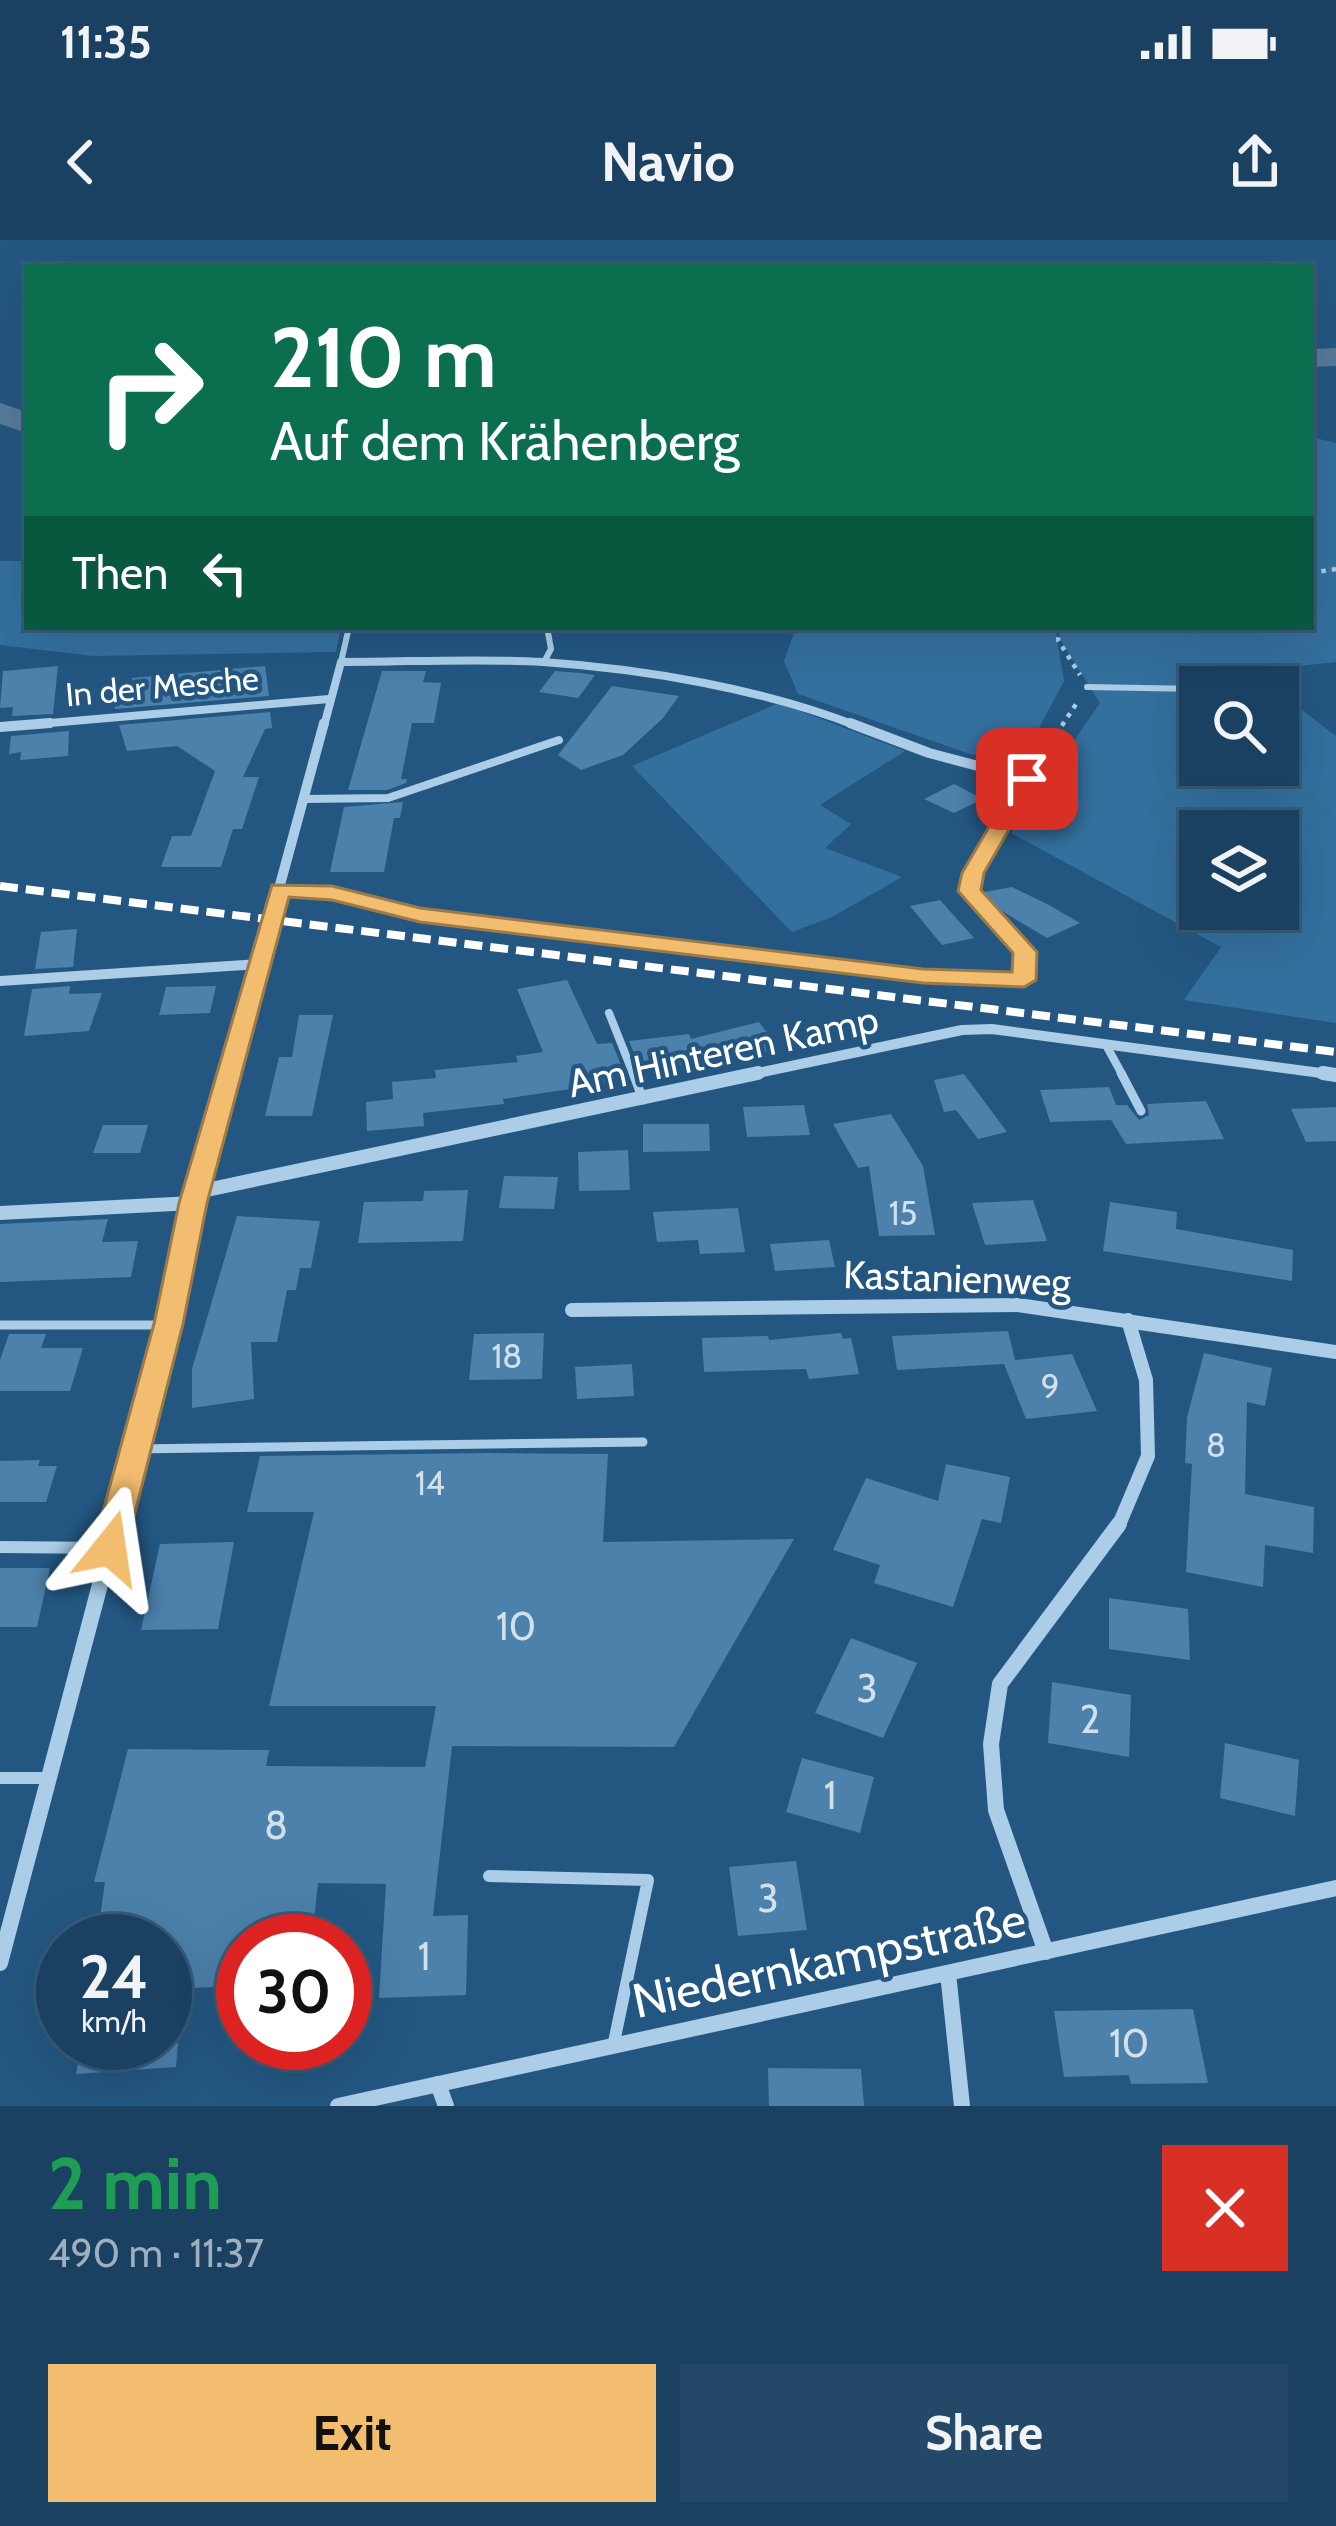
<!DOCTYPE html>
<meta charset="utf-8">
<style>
:root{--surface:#1a4162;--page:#234868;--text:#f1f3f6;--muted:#9fafbe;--line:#385a77;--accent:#f2bd6e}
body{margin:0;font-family:Cabin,sans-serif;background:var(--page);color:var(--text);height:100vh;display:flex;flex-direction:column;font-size:45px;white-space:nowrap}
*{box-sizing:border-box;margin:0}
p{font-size:39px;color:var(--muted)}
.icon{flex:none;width:66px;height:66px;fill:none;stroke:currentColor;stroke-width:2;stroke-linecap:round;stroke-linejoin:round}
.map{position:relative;height:1866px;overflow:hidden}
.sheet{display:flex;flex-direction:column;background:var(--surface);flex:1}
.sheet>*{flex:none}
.guide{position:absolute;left:24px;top:24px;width:1290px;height:366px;border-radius:0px;box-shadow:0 12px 48px #0002,0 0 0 3px var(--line);background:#0b6e4f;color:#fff;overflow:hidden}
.buttons{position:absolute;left:1179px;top:426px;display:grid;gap:24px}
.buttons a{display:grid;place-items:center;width:120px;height:120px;border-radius:0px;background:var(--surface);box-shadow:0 12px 48px #0002,0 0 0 3px var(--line);font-size:60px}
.speed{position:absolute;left:36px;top:1674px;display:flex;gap:24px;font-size:60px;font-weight:700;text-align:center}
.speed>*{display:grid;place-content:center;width:156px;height:156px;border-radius:50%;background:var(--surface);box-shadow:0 12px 48px #0002,0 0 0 3px var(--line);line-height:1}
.speed small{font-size:30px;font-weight:400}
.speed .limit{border:18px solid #d22;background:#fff;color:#111}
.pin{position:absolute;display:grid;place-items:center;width:102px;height:102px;color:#fff;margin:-51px;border-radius:24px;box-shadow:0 6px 18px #0006}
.me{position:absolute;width:132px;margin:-66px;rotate:15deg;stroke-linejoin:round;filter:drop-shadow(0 0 9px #0008)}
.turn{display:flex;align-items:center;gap:42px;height:252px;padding:0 48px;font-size:54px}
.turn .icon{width:156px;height:156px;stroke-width:2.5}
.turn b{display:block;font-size:84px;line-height:102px}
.then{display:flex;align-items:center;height:114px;padding:0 48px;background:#0003;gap:24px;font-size:45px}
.round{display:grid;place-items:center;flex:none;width:126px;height:126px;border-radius:0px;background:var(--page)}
.head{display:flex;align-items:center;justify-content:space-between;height:204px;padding:0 48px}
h1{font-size:72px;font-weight:800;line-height:90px;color:#1e9e55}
.cta{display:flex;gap:24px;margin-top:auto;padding:24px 48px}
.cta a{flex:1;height:138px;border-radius:0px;background:var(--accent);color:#111;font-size:48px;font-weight:800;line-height:138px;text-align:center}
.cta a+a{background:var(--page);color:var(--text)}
.status{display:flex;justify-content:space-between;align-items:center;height:84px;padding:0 60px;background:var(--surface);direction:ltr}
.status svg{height:33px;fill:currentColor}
header{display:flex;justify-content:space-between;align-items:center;height:156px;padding:0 48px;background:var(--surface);font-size:54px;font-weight:800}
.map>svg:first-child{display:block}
.green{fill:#34709e;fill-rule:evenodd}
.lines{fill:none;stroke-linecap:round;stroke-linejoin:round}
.river{fill:#567b99;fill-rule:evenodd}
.building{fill:#4b81ab}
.path{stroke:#abcde7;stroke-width:4.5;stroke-dasharray:4.5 6;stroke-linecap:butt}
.service-far3{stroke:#abcde7;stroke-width:6}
.service-far2{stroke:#abcde7;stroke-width:8}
.service-far1{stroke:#abcde7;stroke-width:9}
.service{stroke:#abcde7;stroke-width:12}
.minor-far3{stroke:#abcde7;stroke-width:8}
.minor-far2{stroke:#abcde7;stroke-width:10}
.minor-far1{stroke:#abcde7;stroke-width:14}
.minor{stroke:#abcde7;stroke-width:16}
.rail{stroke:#fff;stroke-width:8;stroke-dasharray:18 8;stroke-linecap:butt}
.route{fill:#f2bd6e;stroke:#9d7b48;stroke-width:3}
.labels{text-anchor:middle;stroke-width:9;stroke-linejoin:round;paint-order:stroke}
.far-street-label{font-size:33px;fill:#fff;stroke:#235782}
.number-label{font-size:33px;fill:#d2e0ea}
.street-label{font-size:39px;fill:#fff;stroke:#235782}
.near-number-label{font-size:39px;fill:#d2e0ea}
.near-street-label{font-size:48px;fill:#fff;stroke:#235782}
</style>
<div class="status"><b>11:35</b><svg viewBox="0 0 49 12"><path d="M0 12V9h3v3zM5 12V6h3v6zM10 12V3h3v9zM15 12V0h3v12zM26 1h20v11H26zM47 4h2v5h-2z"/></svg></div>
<header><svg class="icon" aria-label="back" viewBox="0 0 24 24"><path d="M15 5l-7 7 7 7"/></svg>Navio<svg class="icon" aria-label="share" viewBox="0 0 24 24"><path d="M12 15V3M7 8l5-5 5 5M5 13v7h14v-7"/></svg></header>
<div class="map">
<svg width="1336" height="1866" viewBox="0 0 1336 1866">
<rect width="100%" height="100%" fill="#235782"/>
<g class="green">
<path d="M1311 197 1336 203V422L1253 431 1272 447H1200V525H1278V452L1336 496V783L1184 760 1221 707 1011 593 1100 463 1061 401 1058 387H1311ZM1200 591H1278V669H1200Z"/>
<path d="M0 321H27V387H341L336 412 93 416 0 405Z"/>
<path d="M796 387H1055L1064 441 1024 516 1011 522 970 514 798 454 784 421Z"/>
<path d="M779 463 905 511 820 565 851 584 825 608 902 637 832 677 792 692 632 526Z"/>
</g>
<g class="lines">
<g class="river">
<path d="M1336 108V126L1311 127V109Z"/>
<path d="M0 163 27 172V193L0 184Z"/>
</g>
</g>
<g class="building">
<path d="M58 426 53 474 12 476 13 467 0 468 3 431Z"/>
<path d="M265 426 269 456 115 469 111 450 134 447 132 438Z"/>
<path d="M382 431H426L423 442 441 443 434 483H412L401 539H407L406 543 387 550H348Z"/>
<path d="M555 431 581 433 595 435 578 458 539 452Z"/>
<path d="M612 446 679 456 663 478 623 515 581 530 558 515Z"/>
<path d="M270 472 272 488 265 489 243 537H259L242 589H233L221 627H161L172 596H191L215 531 177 506 127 511 119 485Z"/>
<path d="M69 491 68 516 20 520 21 512 9 514 11 496Z"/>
<path d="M954 544 983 559 954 573 924 559Z"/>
<path d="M403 562 400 578H394L384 632H330L344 567Z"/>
<path d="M1012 647 1049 665 1080 683 1047 698 1000 670 984 652Z"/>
<path d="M940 660 974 698 942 705 910 666Z"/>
<path d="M77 689 73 727 35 729 41 692Z"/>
<path d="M567 740 597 804 612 803 624 832 613 833 617 842 503 859 504 864 423 873 424 886 367 891 366 862 393 859 392 842 436 838 435 830 518 822 516 816 543 812 517 749Z"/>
<path d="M70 746 69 754 102 753 89 791 24 796 32 749Z"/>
<path d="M216 746 210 773 159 775 166 747Z"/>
<path d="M299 775H333L312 876H265L279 817H292Z"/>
<path d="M759 782 779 808 735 819 641 830 629 801 689 794 691 799Z"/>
<path d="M964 834 1007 892 978 899 956 870 944 872 934 840Z"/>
<path d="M1109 847 1116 865H1127L1139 880 1149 875 1147 864 1206 861 1224 899 1126 904 1111 880 1050 882 1040 850Z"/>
<path d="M804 865 810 895 747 897 743 867Z"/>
<path d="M1336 867V901L1306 902 1291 869Z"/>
<path d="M891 874 923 926 935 995 879 996 869 926 858 928 833 884Z"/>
<path d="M643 884H709L710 911 643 912Z"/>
<path d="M103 885H148L140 913H93Z"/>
<path d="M628 910 630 950 579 951 578 912Z"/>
<path d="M504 936 558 937 554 969 499 968Z"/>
<path d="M468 950 463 1001 358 1003 364 962 423 961 424 951Z"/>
<path d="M1033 960 1047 1001 985 1005 972 963Z"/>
<path d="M1110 962 1177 972 1176 989 1293 1010 1292 1041 1103 1011Z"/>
<path d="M738 968 745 1012 700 1014 698 1000 657 1002 653 972Z"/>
<path d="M237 976 320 981 311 1028H300L296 1050H287L277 1102H251L254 1159 192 1168V1129Z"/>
<path d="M108 979 102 1002 138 1001 131 1037 0 1042V984Z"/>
<path d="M829 1000 835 1027 775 1031 770 1004Z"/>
<path d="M1008 1091 1015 1120 1072 1114 1097 1171 1026 1179 1004 1124 897 1130 892 1096Z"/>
<path d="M544 1093 542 1139 469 1140 474 1094Z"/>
<path d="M841 1093 843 1099 851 1098 859 1134 809 1139 806 1129 704 1132 702 1098 768 1096 769 1100Z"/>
<path d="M9 1094H46L41 1108H83L70 1151H0V1120Z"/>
<path d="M1204 1113 1272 1128 1265 1166 1247 1162 1245 1254 1314 1267 1313 1313 1265 1305 1263 1347 1186 1332 1192 1224 1185 1223 1187 1177Z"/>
<path d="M632 1124 634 1156 577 1159 575 1127Z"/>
<path d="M487 1213 608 1214 603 1302 794 1299 674 1507 452 1506 433 1676 468 1675 466 1755 379 1758 386 1644 318 1643 312 1701H243V1746L190 1748 167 1803H178L176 1827 76 1834 81 1803H165V1701H97L105 1642H94L128 1509 269 1510 266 1526 425 1527 436 1466H269L314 1272H247L260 1216Z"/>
<path d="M40 1220 38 1226H57L46 1262H0V1221Z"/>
<path d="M946 1224 1010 1237 1001 1283 982 1279 953 1367 874 1343 880 1325 833 1310 866 1238 938 1261Z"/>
<path d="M234 1302 218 1389 141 1390 160 1304Z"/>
<path d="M0 1328H50L37 1387H0Z"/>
<path d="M1109 1358 1188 1369 1190 1420 1109 1409Z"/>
<path d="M851 1398 917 1423 883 1498 815 1473Z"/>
<path d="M1052 1442 1131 1455 1129 1517 1048 1503Z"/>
<path d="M1225 1503 1299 1520 1295 1576 1220 1558Z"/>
<path d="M802 1518 874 1537 860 1593 786 1572Z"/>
<path d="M796 1621 807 1690 738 1696 729 1627Z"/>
<path d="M1193 1769 1208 1843 1131 1844 1129 1835 1064 1837 1054 1771Z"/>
<path d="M768 1828 861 1829 864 1866H769Z"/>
</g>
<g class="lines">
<g class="path">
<path d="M1311 333 1336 329"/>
<path d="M1061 387 1058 400 1080 435"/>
<path d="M1039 521 1078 461"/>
</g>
<g class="service-far3">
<path d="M341 422 349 387"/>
<path d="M544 422 551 409 547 387"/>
<path d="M1087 447 1200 449"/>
<path d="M1278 451 1298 452"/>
</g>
<g class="service-far2">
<path d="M305 559 388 558 559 500"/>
<path d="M609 773 634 836"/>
<path d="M1106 805 1123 836"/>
</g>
<g class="service-far1">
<path d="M633 833 643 860"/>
<path d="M1121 833 1141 871"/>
<path d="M0 1085H169"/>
<path d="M136 1209 643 1202"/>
</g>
<g class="service">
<path d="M0 1307 110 1308"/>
<path d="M0 1538H49"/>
<path d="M489 1636 648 1640 613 1807"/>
</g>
<g class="minor-far3">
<path d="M15 486 329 459"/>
<path d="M324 486 341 422C408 422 476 418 543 422 646 429 762 449 857 486"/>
</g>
<g class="minor-far2">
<path d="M0 487 50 483"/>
<path d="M280 650 332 653 420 675 969 741 1024 740 1025 712 970 651 973 633 1027 539 929 513 850 483"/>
<path d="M0 741 261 724"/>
<path d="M228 836 324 483"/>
<path d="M744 836 962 790 992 789 1336 835"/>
</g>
<g class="minor-far1">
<path d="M1323 833 1336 835"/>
<path d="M197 952 758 833"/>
<path d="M0 973 193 963"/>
<path d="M572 1070 1018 1065 1336 1112"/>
<path d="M115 1287 228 833"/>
<path d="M1118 1287 1148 1216 1146 1140 1128 1080"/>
</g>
<g class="minor">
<path d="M1046 1712 996 1570 991 1504 1000 1444 1119 1284"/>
<path d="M0 1723 116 1284"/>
<path d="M948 1733 962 1866"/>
<path d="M438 1844 446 1866"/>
<path d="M338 1866 1336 1648"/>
</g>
<path class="rail" d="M0 646 1336 812"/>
</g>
<path class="route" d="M1027 533 1038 539 984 633 981 650 1037 712 1036 740 1024 747 923 743 420 682 332 660 289 657 207 963 183 1084 126 1308 121 1317 110 1321 98 1317 93 1308 154 1084 179 963 272 645 332 646 420 668 923 729 1012 732 1013 713 958 651 962 633 1017 539Z"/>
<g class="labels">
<g class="far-street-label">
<text transform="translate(162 446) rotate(-5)" y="12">In der Mesche</text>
</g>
<g class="number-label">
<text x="903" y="985">15</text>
<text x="507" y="1128">18</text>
<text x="1050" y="1158">9</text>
<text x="1216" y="1217">8</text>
<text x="430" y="1255">14</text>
</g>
<g class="street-label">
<text transform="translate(723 811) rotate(-12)" y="14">Am Hinteren Kamp</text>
<text transform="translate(957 1038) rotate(2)" y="14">Kastanienweg</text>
</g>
<g class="near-number-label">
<text x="516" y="1400">10</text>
<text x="867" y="1462">3</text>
<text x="1090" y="1493">2</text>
<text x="830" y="1569">1</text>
<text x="276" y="1599">8</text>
<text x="768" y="1672">3</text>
<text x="424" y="1730">1</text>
<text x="1129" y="1817">10</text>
</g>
<g class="near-street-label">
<text transform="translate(829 1720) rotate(-12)" y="17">Niedernkampstraße</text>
</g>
</g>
</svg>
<div class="buttons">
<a><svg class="icon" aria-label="search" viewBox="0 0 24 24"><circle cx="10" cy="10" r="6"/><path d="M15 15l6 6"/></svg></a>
<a><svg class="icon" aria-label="layers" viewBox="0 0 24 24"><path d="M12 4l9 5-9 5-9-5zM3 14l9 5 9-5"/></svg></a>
</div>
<div class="speed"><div>24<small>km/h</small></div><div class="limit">30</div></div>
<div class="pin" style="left:1027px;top:539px;background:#d93025"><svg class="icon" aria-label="arrive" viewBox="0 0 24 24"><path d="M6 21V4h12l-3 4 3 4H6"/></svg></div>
<svg class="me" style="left:110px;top:1308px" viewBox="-20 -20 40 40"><path d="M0-17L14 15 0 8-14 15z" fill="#f2bd6e" stroke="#fff" stroke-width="4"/></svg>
<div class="guide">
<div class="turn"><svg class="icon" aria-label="right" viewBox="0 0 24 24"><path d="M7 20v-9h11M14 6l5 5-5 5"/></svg><div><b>210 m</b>Auf dem Krähenberg</div></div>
<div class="then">Then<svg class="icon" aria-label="left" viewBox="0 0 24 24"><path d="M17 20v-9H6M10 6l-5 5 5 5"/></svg></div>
</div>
</div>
<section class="sheet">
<div class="head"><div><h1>2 min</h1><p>490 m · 11:37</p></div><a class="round" style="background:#d93025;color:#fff"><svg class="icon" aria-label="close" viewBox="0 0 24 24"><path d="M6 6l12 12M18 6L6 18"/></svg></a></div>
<div class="cta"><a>Exit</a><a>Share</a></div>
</section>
